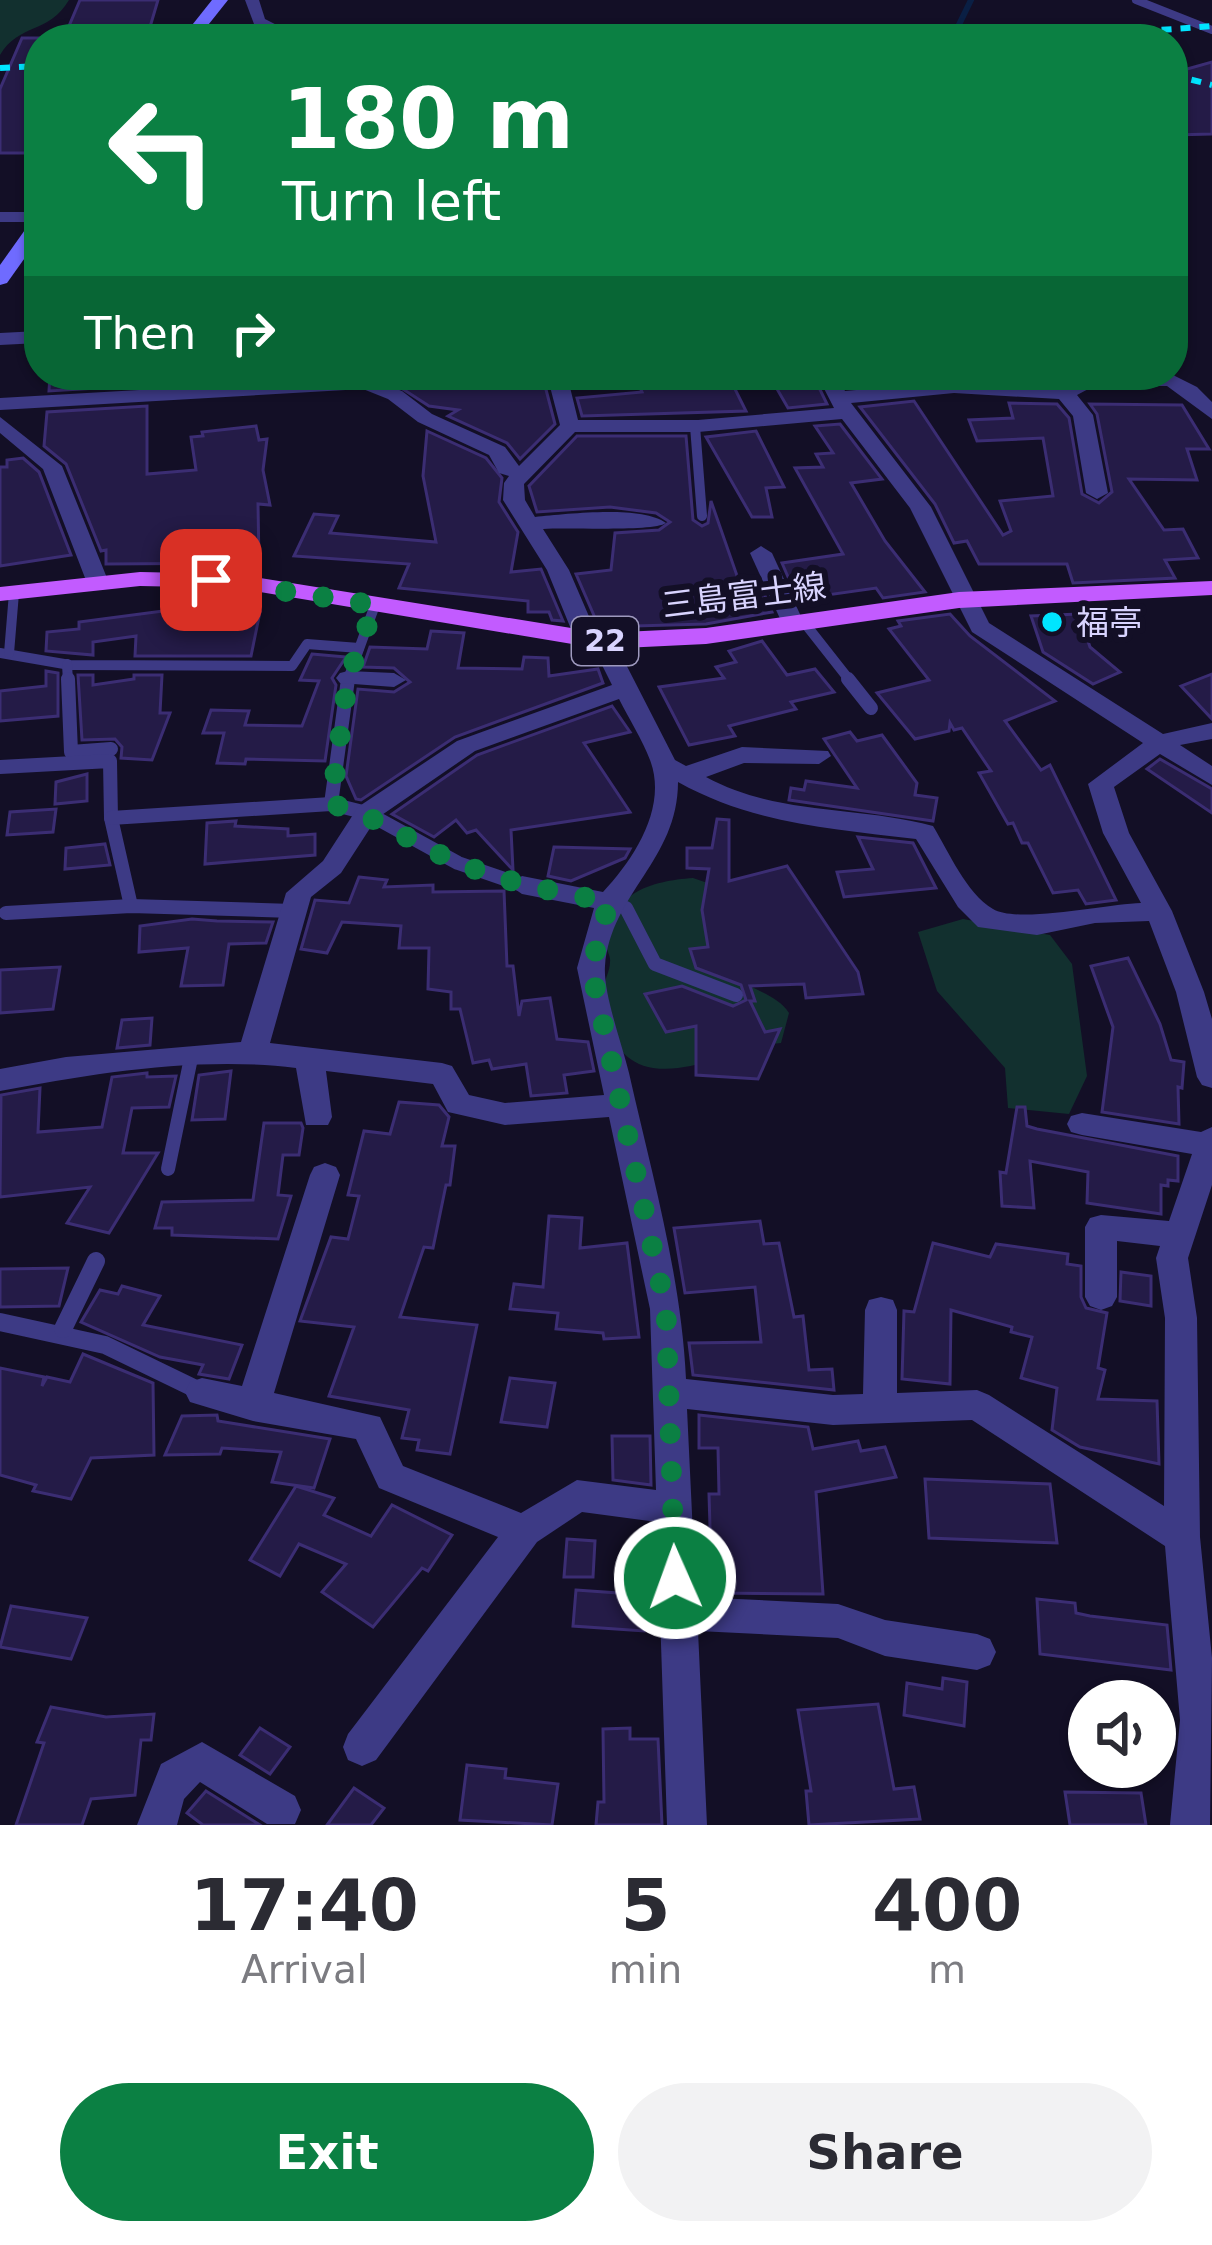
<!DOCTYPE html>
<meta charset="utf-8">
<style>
:root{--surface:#fff;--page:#f2f2f3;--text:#2b2b33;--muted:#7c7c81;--accent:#0b8043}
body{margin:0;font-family:"DejaVu Sans","Noto Sans JP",sans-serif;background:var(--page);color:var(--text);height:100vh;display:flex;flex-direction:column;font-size:45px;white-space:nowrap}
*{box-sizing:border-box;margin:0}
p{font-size:39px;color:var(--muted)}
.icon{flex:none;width:66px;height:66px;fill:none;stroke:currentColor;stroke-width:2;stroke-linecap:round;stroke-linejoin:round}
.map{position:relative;height:1825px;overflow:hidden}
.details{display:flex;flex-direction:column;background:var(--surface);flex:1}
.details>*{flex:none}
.banner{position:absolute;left:24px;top:24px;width:1164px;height:366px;border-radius:48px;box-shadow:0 3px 9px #0004;background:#0b8043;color:#fff;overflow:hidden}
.fabs{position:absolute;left:1068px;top:1680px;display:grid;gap:24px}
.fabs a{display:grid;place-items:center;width:108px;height:108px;border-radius:50%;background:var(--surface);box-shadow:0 3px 9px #0004;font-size:60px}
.pin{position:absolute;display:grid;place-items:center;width:102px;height:102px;color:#fff;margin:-51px;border-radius:24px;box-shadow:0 6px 18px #0006}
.me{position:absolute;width:132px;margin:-66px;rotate:358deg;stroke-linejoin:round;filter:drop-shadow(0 0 9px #0008)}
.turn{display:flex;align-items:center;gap:42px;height:252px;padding:0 60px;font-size:54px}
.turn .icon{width:156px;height:156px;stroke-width:2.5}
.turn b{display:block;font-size:84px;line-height:102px}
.then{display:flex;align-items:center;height:114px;padding:0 60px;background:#0003;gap:24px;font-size:45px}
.eta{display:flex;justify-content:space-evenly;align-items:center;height:204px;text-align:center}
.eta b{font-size:72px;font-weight:600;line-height:84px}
.button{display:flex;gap:24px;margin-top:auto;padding:24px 60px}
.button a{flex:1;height:138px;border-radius:72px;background:var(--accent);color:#fff;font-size:48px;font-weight:600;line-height:138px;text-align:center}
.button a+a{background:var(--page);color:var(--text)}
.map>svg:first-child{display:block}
.green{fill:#12302f}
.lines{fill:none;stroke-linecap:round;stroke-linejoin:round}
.stream{stroke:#0a1f44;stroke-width:6}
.building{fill:#241b47;stroke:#3b2d73;stroke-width:3}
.service-far3{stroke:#3d3a85;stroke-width:8}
.service-far2{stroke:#3d3a85;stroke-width:10}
.service-far1{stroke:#3d3a85;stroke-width:14}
.service{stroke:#3d3a85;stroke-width:18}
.minor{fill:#3d3a85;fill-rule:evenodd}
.secondary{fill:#6f6bff;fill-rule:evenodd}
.primary{fill:#c25bff;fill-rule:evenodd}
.rail{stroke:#00e5ff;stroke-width:6;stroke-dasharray:10 9;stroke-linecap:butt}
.route{stroke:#0b8043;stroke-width:21;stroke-dasharray:0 37.8}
.poi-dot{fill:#00e5ff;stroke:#130f26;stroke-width:4.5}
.labels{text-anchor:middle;stroke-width:12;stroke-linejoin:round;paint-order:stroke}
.shield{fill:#130f26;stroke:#9e99be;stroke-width:3}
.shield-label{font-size:30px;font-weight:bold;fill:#d9d4ff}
.street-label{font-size:33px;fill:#d9d4ff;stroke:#130f26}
.poi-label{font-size:33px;fill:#d9d4ff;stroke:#130f26;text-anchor:start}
</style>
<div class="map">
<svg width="1212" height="1825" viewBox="0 0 1212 1825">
<rect width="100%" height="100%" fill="#130f26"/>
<g class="green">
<path d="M0 0H69C49 34 19 23 0 55Z"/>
<path d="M693 878 722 888 735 977C752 990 778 995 789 1013L781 1043C738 1046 697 1074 653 1068 617 1063 598 1022 603 990 604 981 610 971 610 962 611 956 606 950 606 944 609 893 651 881 693 878Z"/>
<path d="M963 919 1050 935 1072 964 1087 1076 1069 1114 1008 1108 1005 1068 937 991 918 932Z"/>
</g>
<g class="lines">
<path class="stream" d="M952 39 971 0"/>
</g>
<g class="building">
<path d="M80 0H158L150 27 69 26Z"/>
<path d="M22 38H39V153H0V89Z"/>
<path d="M1212 62V134L1173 135V73Z"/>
<path d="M50 375H148L147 385 49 391Z"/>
<path d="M396 375H478L470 387 543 378 555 424 520 459 507 443 448 416 458 410 429 406 395 384Z"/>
<path d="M645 375H728L746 411 582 416 577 398 642 392 636 378Z"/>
<path d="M769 375H813L827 404 788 408Z"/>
<path d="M914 401 1003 535 1011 531 1000 501 1053 496 1043 438 977 441 969 420 1013 418 1009 403 1057 404 1069 418 1082 494 1099 503 1112 492 1097 414 1090 404 1182 405 1209 449H1187L1197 480 1129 479 1164 530 1183 529 1198 558 1165 560 1175 578 1073 583 1067 564H979L967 541 954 543 935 504 860 407Z"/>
<path d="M147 406V474L196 470 191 437 203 436 202 432 256 426 259 440 267 439 263 470 270 505 258 504 259 563 106 564V550L101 551 66 464 44 446 47 412Z"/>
<path d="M840 424 882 479 851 483 885 541 925 592 883 598 876 588 799 599 795 593 782 563 843 554 795 468 823 467 816 454 833 453 815 426Z"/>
<path d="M427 431 486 458 502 478 499 502 518 532 511 572 541 569 563 621 552 620 549 612H528V601L399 588 409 564 294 556 314 514 338 516 330 533 436 542 423 476Z"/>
<path d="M756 431 784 487 766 488 772 517H752L706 437Z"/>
<path d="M577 436H686L693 520 702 526 708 523 711 501 743 593 763 591 772 612 706 624 599 627 576 574 611 570 615 533 659 530 670 522 656 513 610 507 537 512 529 486Z"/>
<path d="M23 458 39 472 71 555 0 566V467H7V460Z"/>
<path d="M186 608 260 612 251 656H135L136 636 93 642V655L46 651 47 632 79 629V622Z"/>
<path d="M950 614 970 636 1055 701 1005 721 1041 770 1050 765 1116 900 1086 904 1078 890 1053 893 1028 843H1022L1013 823 1008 824 979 773 991 771 962 728 954 730 950 723 949 731 915 739 877 693 929 680 889 629 901 626 898 621Z"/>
<path d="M1079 614 1090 647 1120 672 1093 684 1043 652 1031 616Z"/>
<path d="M431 631 464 633 458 668 522 669 524 657 548 658 549 676 598 669 603 683 455 737 361 800 356 799 346 776 358 689 394 692 410 682 394 668 363 667 370 647 427 649Z"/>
<path d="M762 641 787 675 815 669 834 692 791 702 796 709 729 726 735 736 689 745 659 687 724 678 716 667 736 662 729 651Z"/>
<path d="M312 654 346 657 332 678 336 685 325 761 246 759 245 764 217 763 224 733H203L211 710 249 711 245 725 302 726 319 681 300 680Z"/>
<path d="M46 671 58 673V716L0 721V691L46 686Z"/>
<path d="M1212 674V719L1181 686Z"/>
<path d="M78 675H93V685L134 679V675H162L160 713H170L152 760 121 758 122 747 115 739 82 740Z"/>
<path d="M612 706 630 732 584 743 630 812 511 830 513 870 476 830 467 833 456 820 434 837 392 814 477 755Z"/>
<path d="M850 732 857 741 882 735 917 783 915 795 937 798 933 821 789 800 791 788 804 790 806 781 857 788 824 739Z"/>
<path d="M1160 759 1212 789V813L1147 769Z"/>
<path d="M87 774V801L55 804 56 782Z"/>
<path d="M56 809 53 832 7 835 10 812Z"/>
<path d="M717 819 729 820V881L787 866 858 972 863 994 806 998 804 984 750 986 755 1001H750L765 1032 780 1029 758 1079 696 1075V1026L666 1032 645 994 682 986 733 1006 746 1000 741 985 696 968 690 949 708 947 702 910 709 869 687 868V848H712Z"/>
<path d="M236 821 235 826 288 829V836L315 834V855L205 864 207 823Z"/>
<path d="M858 837 913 843 936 888 844 897 837 872 873 869Z"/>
<path d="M105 844 110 865 65 869 66 848Z"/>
<path d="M554 847 630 849 625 858 571 881 548 876Z"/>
<path d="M359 877 387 880 384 887 433 885V892L504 891 507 966H513L519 1016 522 1001 550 998 557 1039 588 1042 594 1071 564 1075 567 1093 531 1096 526 1064 492 1069 489 1060 473 1063 460 1009H451V992L428 989 429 948H399L401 926 342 922 327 953 301 949 315 900 349 903Z"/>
<path d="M192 919 217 921 273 922 266 943 229 944 223 985 181 986 188 948 139 952 140 926Z"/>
<path d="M1128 958 1160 1024 1171 1060 1184 1062 1182 1088 1178 1087 1179 1124 1102 1112 1113 1027 1091 966Z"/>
<path d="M60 967 53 1009 0 1013V970Z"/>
<path d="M152 1018 150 1045 117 1048 122 1020Z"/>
<path d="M231 1071 225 1119 192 1120 199 1075Z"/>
<path d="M147 1073V1077L176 1076 169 1107 132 1108 123 1153H158L109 1233 67 1223 90 1187 0 1197 1 1095 40 1088 38 1132 102 1127 112 1077Z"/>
<path d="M399 1102 439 1105 449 1117 442 1146H455L450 1185H446L433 1248 424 1247 400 1317 477 1325 450 1454 417 1450 419 1440 402 1438 409 1410 329 1396 354 1327 300 1321 331 1237 348 1239 359 1196 348 1195 364 1131 390 1134Z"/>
<path d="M1017 1107H1025L1027 1126 1037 1129 1178 1156V1181L1168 1180V1186L1161 1185V1214L1087 1203 1088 1172 1030 1161 1034 1208 1002 1206 1000 1172 1006 1173Z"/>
<path d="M264 1123H301L303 1128 299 1155H283L278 1195 291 1196 278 1239 172 1235V1228H155L162 1202 253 1200Z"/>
<path d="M549 1216 582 1218 580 1248 627 1243 639 1337 604 1339 603 1333 556 1329 558 1313 510 1309 514 1284 543 1287Z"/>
<path d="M760 1221 764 1244 779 1243 794 1317 803 1316 809 1370 832 1369 834 1390 693 1375 689 1343 761 1342 755 1287 685 1293 674 1228Z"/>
<path d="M933 1243 990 1257 996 1244 1068 1254 1067 1264 1081 1266V1297L1086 1308 1107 1313 1098 1368 1105 1370 1098 1399 1157 1401 1159 1464 1080 1447 1052 1430 1057 1388 1021 1378 1032 1337 1011 1332 1012 1327 951 1310 950 1384 902 1379 904 1311 914 1312Z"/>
<path d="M68 1268 59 1306 0 1307V1269Z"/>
<path d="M1121 1272 1151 1276V1306L1120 1301Z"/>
<path d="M122 1286 160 1296 143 1325 242 1345 229 1379 199 1374 203 1365 160 1357 81 1322 100 1290 118 1294Z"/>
<path d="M83 1354 153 1383 154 1455 91 1458 71 1499 33 1491 36 1485 0 1475V1368L44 1377 42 1386 47 1377 70 1382Z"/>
<path d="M510 1378 555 1383 547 1427 501 1422Z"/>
<path d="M217 1415 218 1421 330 1439 314 1488 272 1482 281 1452 222 1448 220 1454 165 1455 182 1416Z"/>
<path d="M699 1415 808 1427 813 1449 858 1441 861 1451 885 1447 896 1477 816 1492 823 1594 712 1593 709 1494H719L718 1448H699Z"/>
<path d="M612 1436H650L651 1485 613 1480Z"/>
<path d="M925 1479 1050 1484 1057 1543 929 1538Z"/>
<path d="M296 1486 334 1498 324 1515 371 1536 392 1505 452 1535 428 1571 422 1568 373 1627 322 1592 346 1564 299 1544 280 1576 250 1560Z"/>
<path d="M567 1539 595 1541 593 1577H564Z"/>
<path d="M576 1590 646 1595 644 1631 573 1626Z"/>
<path d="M1037 1599 1075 1603 1076 1613 1090 1616 1167 1625 1171 1670 1040 1654Z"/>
<path d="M11 1606 87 1618 71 1659 0 1647Z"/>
<path d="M943 1678 967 1682 964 1726 904 1715 907 1683 942 1689Z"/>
<path d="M878 1704 894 1789 914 1787 920 1819 809 1825 806 1791H811L798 1710Z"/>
<path d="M51 1707 106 1717 154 1714 151 1740H141L135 1795 91 1799 82 1825H16L44 1743 37 1742Z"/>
<path d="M260 1728 290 1747 270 1774 240 1755Z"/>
<path d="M630 1728V1739H658L662 1825H596L598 1802H604L603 1729Z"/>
<path d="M467 1765 506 1769 505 1778 558 1784 552 1825 460 1820Z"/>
<path d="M354 1788 384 1808 371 1825H327Z"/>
<path d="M206 1791 260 1825H203L187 1813Z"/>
<path d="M1065 1792 1141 1793 1146 1825H1070Z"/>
</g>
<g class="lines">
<path class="service-far3" d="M1136 0 1212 30"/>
<g class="service-far2">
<path d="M695 426 702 516"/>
<path d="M803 621 851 682"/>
<path d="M0 653 70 665 292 666 307 644 359 648"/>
<path d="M9 653 14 593"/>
<path d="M67 664 68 682"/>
<path d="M347 682 375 605"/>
</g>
<g class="service-far1">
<path d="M68 679 71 752 111 749"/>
<path d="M848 679 871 708"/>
<path d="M0 767 110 761 111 818 131 906"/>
<path d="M331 804 348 679"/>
<path d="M111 818 331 804 367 813 458 863 522 885"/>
<path d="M609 902 626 908 655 964 736 995"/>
<path d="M6 913 131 906 293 911"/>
<path d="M168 1169 191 1058"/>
</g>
<g class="service">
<path d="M0 1322 105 1345 202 1392"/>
<path d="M63 1329 96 1261"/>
</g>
<g class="minor">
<path d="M245 0H259L265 19 304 39H285L254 24Z"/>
<rect x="0" y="212" width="39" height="10"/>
<path d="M39 331V343L0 345V333Z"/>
<path d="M547 375H567L578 420H698L834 408 817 375H837L845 391 954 381 1062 387 1087 375H1173L1197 387 1212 402V419L1167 386H1094L1077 395 1093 415 1108 493 1097 499 1086 493 1073 416 1059 399 954 393 851 403 931 507 989 623 1163 734 1212 723V739L1180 745 1212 766V785L1160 754 1114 787 1129 833 1172 911 1204 992 1212 1019V1088L1202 1085 1197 1077 1176 992 1149 921 1095 923 1037 935 978 927 958 907 916 839C832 829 753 824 678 782 678 860 611 893 605 966 603 993 622 1044 629 1073 652 1175 681 1275 686 1379L833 1395 863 1394 865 1310 869 1300 881 1297 893 1300 897 1310V1393L977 1390 989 1395 1164 1506 1165 1318 1156 1258 1160 1246 1117 1241V1297L1112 1306 1101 1310 1090 1306 1085 1297V1227L1090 1218 1101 1215 1169 1221 1192 1154 1082 1135 1071 1132 1067 1124 1071 1116 1082 1113 1201 1132 1212 1127V1185L1188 1258 1197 1318 1200 1537 1212 1658 1210 1825H1170L1180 1720 1165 1546 972 1420 833 1425 687 1409 696 1597 838 1604 885 1620 977 1634 990 1639 996 1652 990 1665 977 1670 885 1656 838 1638 698 1631 707 1825H667L657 1522 582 1512 537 1542 376 1760 362 1766 348 1760 343 1747 348 1734 498 1537 379 1488 356 1439 253 1421 190 1402 185 1392 190 1382 202 1378 242 1386 310 1175 314 1167 325 1163 336 1167 340 1175 274 1393 380 1417 403 1466 521 1513 577 1480 656 1490 650 1309 609 1117 505 1125 448 1112 433 1084 326 1071 332 1117 328 1125H306L296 1068C200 1056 95 1073 0 1091V1069L66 1057 241 1042 286 893 323 861 358 807 457 741 612 685 592 645 579 644 575 639 547 570 503 500 504 483 509 476 499 473 489 455 418 422 388 399 363 389 0 410V398L365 377 402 391 432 414 505 447 519 466 560 425ZM842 419 910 508 972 632 1143 743 1088 784 1103 833 1141 903C1107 904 1018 924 993 909 966 893 949 852 933 826 856 805 778 816 706 777L744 763 819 764 831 756 828 751 742 747 686 766 675 760 614 641 610 636 597 635 569 570 543 529C568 527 653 532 666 523 641 505 567 514 535 517L525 500 524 484 575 432H698ZM619 699C629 719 642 739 650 760 668 807 634 859 603 892L522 876 509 885 522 894 594 908 577 968 604 1095 505 1103 469 1095 452 1066 442 1063 270 1043 311 897 341 873 376 819 475 751Z"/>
<path d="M0 417 62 466 109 583 106 588 98 590 87 583 43 469 0 433Z"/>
<path d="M761 546 772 553 804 623 801 628 793 630 782 623 750 553Z"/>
<path d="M348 671 394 673 406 680 394 687 340 683 336 678 340 673Z"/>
<path d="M202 1742 295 1796 301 1810 295 1824H267L200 1782 184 1799 177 1825H137L161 1764Z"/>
</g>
<g class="secondary">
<path d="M212 0H228L197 39H181Z"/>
<path d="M39 218V238L7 283 0 285V265L32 220Z"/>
</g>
<path class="primary" d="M140 572 236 574 602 633 706 628 959 592 1212 581V595L959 608 706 644 602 649 236 588 140 586 0 601V587Z"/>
<g class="rail">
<path d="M459 39C710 13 961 49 1212 26"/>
<path d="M0 68 39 66"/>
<path d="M1173 75 1212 85"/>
</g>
</g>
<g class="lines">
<path class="route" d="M211 580 375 605 348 678 331 804C378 816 413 844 457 862 505 883 558 892 609 902L591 968 666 1309 675 1578"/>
</g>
<circle class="poi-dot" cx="1052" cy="622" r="12"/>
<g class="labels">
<rect class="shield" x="572" y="617" width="66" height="48" rx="9"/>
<g class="shield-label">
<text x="605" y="651">22</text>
</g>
<g class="street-label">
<text transform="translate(744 595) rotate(-7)" y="12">三島富士線</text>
</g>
<g class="poi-label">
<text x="1076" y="634">福亭</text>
</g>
</g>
</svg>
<div class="fabs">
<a><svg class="icon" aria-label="sound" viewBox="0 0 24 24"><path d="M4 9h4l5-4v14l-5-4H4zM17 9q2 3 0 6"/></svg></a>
</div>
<div class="pin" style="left:211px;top:580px;background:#d93025"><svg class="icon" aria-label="arrive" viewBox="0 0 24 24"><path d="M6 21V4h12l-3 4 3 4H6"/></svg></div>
<svg class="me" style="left:675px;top:1578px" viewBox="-20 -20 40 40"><circle r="17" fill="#0b8043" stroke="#fff" stroke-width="3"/><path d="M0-11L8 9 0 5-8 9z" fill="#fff"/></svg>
<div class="banner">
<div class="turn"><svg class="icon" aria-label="left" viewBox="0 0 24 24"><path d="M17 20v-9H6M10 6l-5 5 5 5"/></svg><div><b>180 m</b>Turn left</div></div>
<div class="then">Then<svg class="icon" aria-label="right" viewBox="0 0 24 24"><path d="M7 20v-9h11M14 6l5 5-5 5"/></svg></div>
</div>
</div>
<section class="details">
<div class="eta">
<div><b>17:40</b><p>Arrival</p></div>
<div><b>5</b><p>min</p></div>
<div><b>400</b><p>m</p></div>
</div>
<div class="button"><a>Exit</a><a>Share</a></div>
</section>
